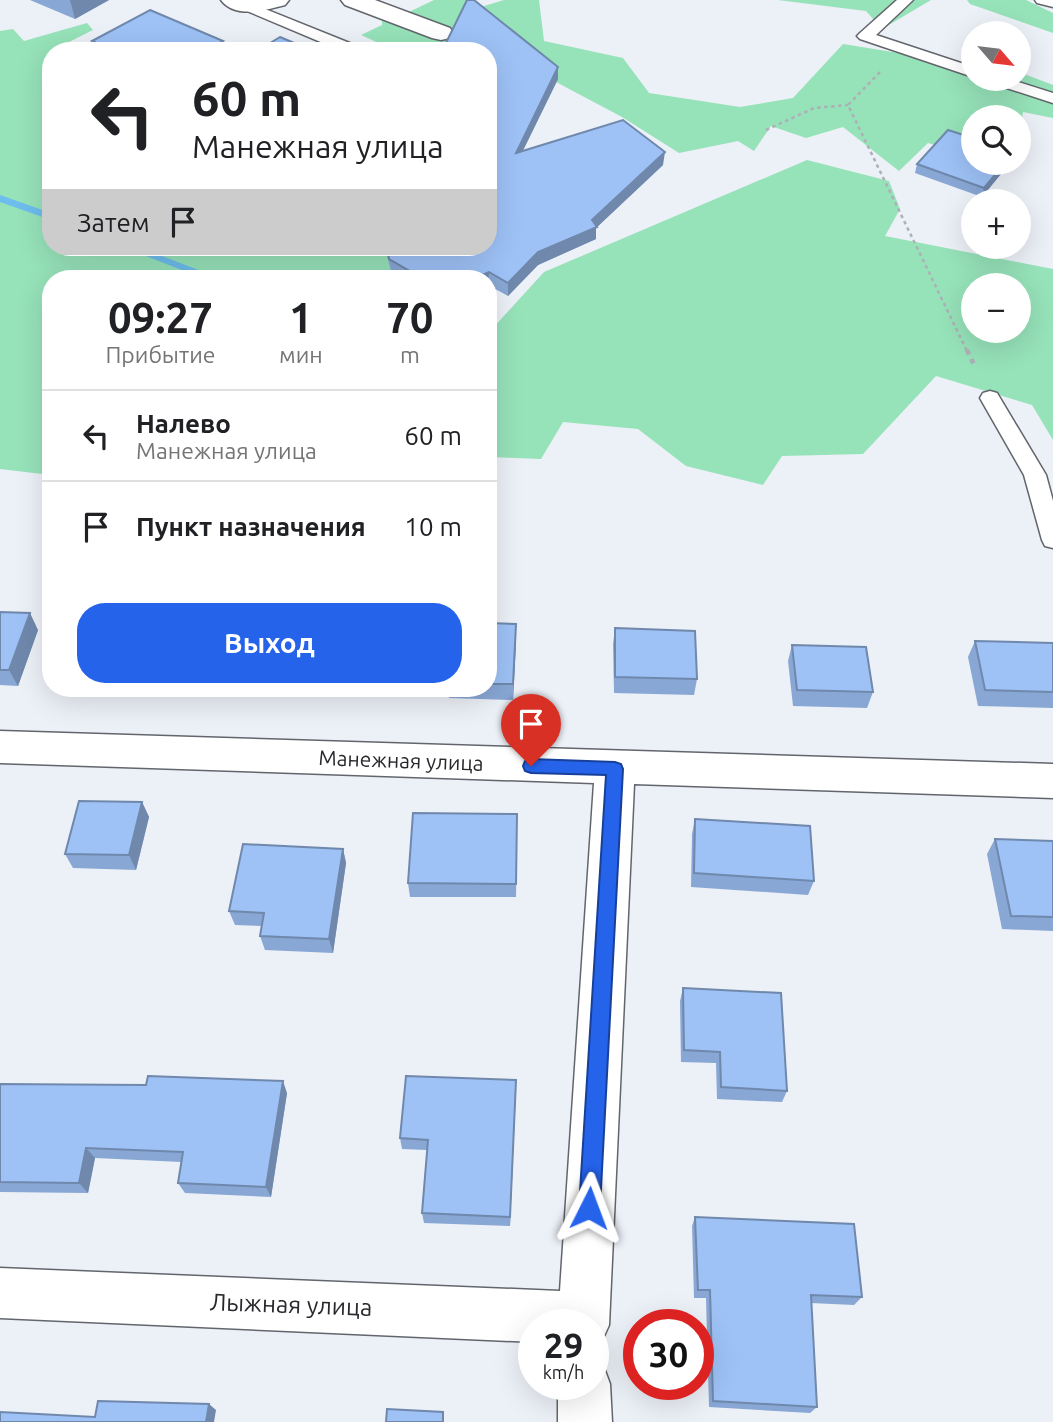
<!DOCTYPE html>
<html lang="ru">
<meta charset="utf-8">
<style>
:root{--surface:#fff;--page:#f6f6f6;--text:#202124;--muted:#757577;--line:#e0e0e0;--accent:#2563eb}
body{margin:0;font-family:Ubuntu,sans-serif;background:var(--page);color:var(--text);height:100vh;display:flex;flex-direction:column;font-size:26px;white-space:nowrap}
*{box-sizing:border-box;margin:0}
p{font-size:23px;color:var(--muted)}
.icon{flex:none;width:38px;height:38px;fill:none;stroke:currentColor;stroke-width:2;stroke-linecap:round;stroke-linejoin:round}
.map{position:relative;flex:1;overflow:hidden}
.drawer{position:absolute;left:42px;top:270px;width:455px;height:427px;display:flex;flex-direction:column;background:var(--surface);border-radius:28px;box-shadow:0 7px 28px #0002}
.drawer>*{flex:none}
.banner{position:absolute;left:42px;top:42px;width:455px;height:214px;border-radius:28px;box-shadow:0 7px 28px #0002;background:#fff;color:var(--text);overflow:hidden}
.needle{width:46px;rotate:118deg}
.tools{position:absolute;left:961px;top:21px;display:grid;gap:14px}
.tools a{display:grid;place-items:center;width:70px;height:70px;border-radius:50%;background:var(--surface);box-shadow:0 7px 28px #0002;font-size:35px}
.speed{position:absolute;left:518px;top:1309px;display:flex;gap:14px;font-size:35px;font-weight:700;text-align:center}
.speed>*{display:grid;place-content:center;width:91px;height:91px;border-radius:50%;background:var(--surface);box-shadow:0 7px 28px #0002;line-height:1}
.speed small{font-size:18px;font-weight:400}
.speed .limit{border:10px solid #d22;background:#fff;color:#111}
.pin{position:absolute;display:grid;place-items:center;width:60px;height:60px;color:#fff;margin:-72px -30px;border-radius:50% 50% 50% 0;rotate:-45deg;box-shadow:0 0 7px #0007}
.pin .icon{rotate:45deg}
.me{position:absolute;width:77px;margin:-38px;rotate:3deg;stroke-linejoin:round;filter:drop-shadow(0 0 5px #0008)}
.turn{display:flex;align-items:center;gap:24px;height:147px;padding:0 35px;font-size:32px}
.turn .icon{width:91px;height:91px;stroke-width:2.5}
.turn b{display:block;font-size:49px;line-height:60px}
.then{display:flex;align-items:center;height:66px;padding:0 35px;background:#0003;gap:14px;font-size:26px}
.eta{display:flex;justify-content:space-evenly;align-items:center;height:119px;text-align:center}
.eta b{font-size:42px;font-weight:600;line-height:49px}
.primary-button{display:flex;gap:14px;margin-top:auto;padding:14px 35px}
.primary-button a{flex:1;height:80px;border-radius:28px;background:var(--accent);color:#fff;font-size:28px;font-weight:600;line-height:80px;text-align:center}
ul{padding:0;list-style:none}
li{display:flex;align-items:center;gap:21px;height:91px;padding:0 35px;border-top:2px solid var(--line)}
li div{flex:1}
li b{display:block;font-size:26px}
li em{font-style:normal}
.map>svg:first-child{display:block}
.green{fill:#96e2b9;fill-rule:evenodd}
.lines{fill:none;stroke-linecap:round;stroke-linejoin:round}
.stream{fill:#6dbded;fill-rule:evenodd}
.service-casing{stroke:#62666c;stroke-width:3}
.minor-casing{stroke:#62666c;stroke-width:3}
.path-far1{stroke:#adb0b6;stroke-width:2.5;stroke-dasharray:3.5 3.5;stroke-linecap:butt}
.path{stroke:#adb0b6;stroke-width:4.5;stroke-dasharray:5 5;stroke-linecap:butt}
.service{fill:#fff;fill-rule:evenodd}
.minor{fill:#fff;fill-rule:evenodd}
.wall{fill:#88a7d4}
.shaded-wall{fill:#6f88ac}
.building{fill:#9ec2f6;stroke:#6f88ac;stroke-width:2}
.route{fill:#2563eb;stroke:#184099;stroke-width:2}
.labels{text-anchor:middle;stroke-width:5;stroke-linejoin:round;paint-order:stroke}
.street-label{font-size:21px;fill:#28292c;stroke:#fff}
.near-street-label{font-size:24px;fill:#28292c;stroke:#fff}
</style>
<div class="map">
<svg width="1053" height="1422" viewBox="0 0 1053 1422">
<rect width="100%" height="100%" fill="#ecf0f7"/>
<g class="green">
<path d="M434 0H469L474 9 504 0H539L544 41 623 58 649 93 740 107 793 98 843 44 973 65V79H1018L1019 72 1053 85V118L1023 112 1019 139 1018 117H973V155L928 143 899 171 843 127 806 138 771 126 754 151 738 141 679 153 622 117 479 41 447 51H396L361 35 382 25V20L388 22Z"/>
<path d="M778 0H931L882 29 866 11Z"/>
<path d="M967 0H1026L1053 13V33L970 4Z"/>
<path d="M87 23 93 30 51 51V247H408L392 278H51V475L0 469V31L13 29 24 41Z"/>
<path d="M807 160 889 181 900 209 885 236 1053 269V440L1032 405 936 376 863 454 782 456 763 485 686 466 638 429 563 422 541 459 488 457V329L491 330 544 272ZM973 285H1018V331H973Z"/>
</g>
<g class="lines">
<g class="stream">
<path d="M0 195 51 213V220L0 202Z"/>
<path d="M123 247H139L219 278H202Z"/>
</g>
<defs>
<g id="service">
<path d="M897 0H913L876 35 973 67V77L860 39 857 36 860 33Z"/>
<path d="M1035 0H1053V7L1037 3Z"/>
<path d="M245 1 362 48 364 51H342L240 8 238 5 240 2Z"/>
<path d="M986 79H1009L1053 93V103L988 82Z"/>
<path d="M990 391 997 393 1046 475 1053 501V548L1045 546 1042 540 1024 475 980 398 983 393Z"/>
</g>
<g id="minor">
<path d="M221 0H289L285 5C266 10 235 19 221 0Z"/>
<path d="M341 0H375L450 28 453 33 450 38 441 40 432 38 345 5Z"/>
<path d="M0 731 1053 764V798L634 784 609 1325 601 1343 593 1347V1325H534V1342L0 1318V1268L560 1291 594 783 0 763Z"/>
<path d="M593 1361 603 1365 610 1384 612 1422H558V1384H593Z"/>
</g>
</defs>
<use href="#service" class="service-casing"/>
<use href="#minor" class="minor-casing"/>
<g class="path-far1">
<path d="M880 72 848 105 967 351"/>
<path d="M766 130 814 108 848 105"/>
</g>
<path class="path" d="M967 350 975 367"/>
<use href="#service" class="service"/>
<use href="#minor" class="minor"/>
</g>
<g class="wall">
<path d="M30 0H109L75 19Z"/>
<path d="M92 41H223L225 51H95Z"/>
<path d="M488 51 558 79 523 150 663 165 596 228V239L538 265 508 296 488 285V278H402L391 271 385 247H488Z"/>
<path d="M973 163H1010L982 197 915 173 917 164Z"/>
<path d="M0 612 38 630 18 686 0 685Z"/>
<path d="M488 623 516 640 513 700 449 698 448 688H488Z"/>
<path d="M615 628 697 679 694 695 614 693 613 644Z"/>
<path d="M975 641 1053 643V708L978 706 968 657Z"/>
<path d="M792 645 873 692 867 708 793 706 788 661Z"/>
<path d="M142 802 149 817 136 870 73 868 65 854Z"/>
<path d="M517 814 516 897H410L408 883Z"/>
<path d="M695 819 814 881 808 895 691 887 692 834Z"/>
<path d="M995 839 1053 841V931L1002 929 987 854Z"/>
<path d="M343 849 346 863 333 953 265 950 260 936 262 926 235 925 229 911Z"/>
<path d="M683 988 787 1091 782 1102 717 1099 716 1063 681 1062 680 1001Z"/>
<path d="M516 1080 510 1226 424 1223 422 1213 427 1150 402 1149 400 1138Z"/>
<path d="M0 1084 287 1093 271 1197 185 1193 178 1183 182 1162 95 1158 88 1193 0 1192Z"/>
<path d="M695 1217 862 1297 854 1305 811 1303 817 1407 810 1413 709 1407 706 1298H694L692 1226Z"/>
</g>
<g class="shaded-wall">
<path d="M70 0H109L75 19Z"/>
<path d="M223 41 225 51H206Z"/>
<path d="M558 67V79L516 165V153Z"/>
<path d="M665 152 663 165 596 228V239L538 265 508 296V283L538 252 592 220Z"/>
<path d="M1005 163H1010L982 197 984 188Z"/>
<path d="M489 272 488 285V278H475Z"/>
<path d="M30 613 38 630 18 686 9 670Z"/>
<path d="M516 624V640L513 700V684Z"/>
<path d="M142 802 149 817 136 870 129 855Z"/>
<path d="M343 849 346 863 333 953 329 939Z"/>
<path d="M516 1080V1091L510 1226V1217Z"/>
<path d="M283 1081 287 1093 271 1197 266 1187Z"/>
<path d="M86 1148 95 1158 88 1193 79 1183Z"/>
<path d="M209 1404 216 1410 214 1422H206Z"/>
</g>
<g class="building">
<path d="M467 0H474L558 67 516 153 623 120 665 152 592 220 597 227 538 252 508 283 489 272 475 278H422L389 259 387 247H488V51H442Z"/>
<path d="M150 10 223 41 206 51H114L92 41Z"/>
<path d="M280 37 313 51H257Z"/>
<path d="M948 130 973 138V163H1005L984 188 917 164Z"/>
<path d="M0 612 30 613 9 670H0Z"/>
<path d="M488 623 516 624 513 684H488Z"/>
<path d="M615 628 695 631 697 679 615 677Z"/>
<path d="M975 641 1053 643V692L985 690Z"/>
<path d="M792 645 866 647 873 692 797 690Z"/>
<path d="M79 801 142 802 129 855 65 854Z"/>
<path d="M413 813 517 814 516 884 408 883Z"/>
<path d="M695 819 810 826 814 881 694 873Z"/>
<path d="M995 839 1053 841V917L1011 916Z"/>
<path d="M243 844 343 849 329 939 260 936 264 913 229 911Z"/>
<path d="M683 988 781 993 787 1091 721 1087 720 1052 684 1050Z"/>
<path d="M148 1076 283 1081 266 1187 178 1183 183 1152 86 1148 79 1183 0 1182V1084L146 1085Z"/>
<path d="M406 1076 516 1080 510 1217 422 1213 428 1140 400 1138Z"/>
<path d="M695 1217 854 1224 862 1297 811 1295 817 1407 713 1401 710 1290H698Z"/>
<path d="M98 1401 209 1404 206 1422H0V1412L95 1417Z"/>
<path d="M387 1409 443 1412V1422H386Z"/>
</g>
<path class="route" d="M531 759 615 762 621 764 623 769 600 1208 597 1215 589 1218 582 1215 579 1208 606 775 531 773 525 771 523 766 525 761Z"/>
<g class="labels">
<g class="street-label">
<text transform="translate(401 761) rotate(2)" y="7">Манежная улица</text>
</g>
<g class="near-street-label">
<text transform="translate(291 1305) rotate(2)" y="8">Лыжная улица</text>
</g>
</g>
</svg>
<div class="tools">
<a><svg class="needle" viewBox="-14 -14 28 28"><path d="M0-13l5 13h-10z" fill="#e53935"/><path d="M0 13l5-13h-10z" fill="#757577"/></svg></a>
<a><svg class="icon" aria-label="search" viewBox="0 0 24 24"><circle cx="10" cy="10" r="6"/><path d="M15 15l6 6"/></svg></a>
<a>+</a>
<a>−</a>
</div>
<div class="speed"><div>29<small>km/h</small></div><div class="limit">30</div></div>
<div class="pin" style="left:531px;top:766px;background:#d93025"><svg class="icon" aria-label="arrive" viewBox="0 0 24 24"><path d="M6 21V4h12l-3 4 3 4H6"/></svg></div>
<svg class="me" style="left:589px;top:1208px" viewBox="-20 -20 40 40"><path d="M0-17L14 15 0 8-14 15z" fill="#2563eb" stroke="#fff" stroke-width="4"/></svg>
<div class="banner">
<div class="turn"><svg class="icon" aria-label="left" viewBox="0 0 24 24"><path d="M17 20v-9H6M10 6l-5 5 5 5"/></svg><div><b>60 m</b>Манежная улица</div></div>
<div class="then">Затем<svg class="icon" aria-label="arrive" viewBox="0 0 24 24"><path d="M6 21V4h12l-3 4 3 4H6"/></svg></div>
</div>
<section class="drawer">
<div class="eta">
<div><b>09:27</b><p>Прибытие</p></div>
<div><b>1</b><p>мин</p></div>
<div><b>70</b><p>m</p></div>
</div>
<ul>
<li><svg class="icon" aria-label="left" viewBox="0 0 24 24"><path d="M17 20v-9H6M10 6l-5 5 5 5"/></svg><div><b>Налево</b><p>Манежная улица</p></div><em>60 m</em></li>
<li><svg class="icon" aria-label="arrive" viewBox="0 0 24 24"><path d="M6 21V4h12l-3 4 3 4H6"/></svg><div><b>Пункт назначения</b></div><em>10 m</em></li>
</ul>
<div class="primary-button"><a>Выход</a></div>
</section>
</div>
